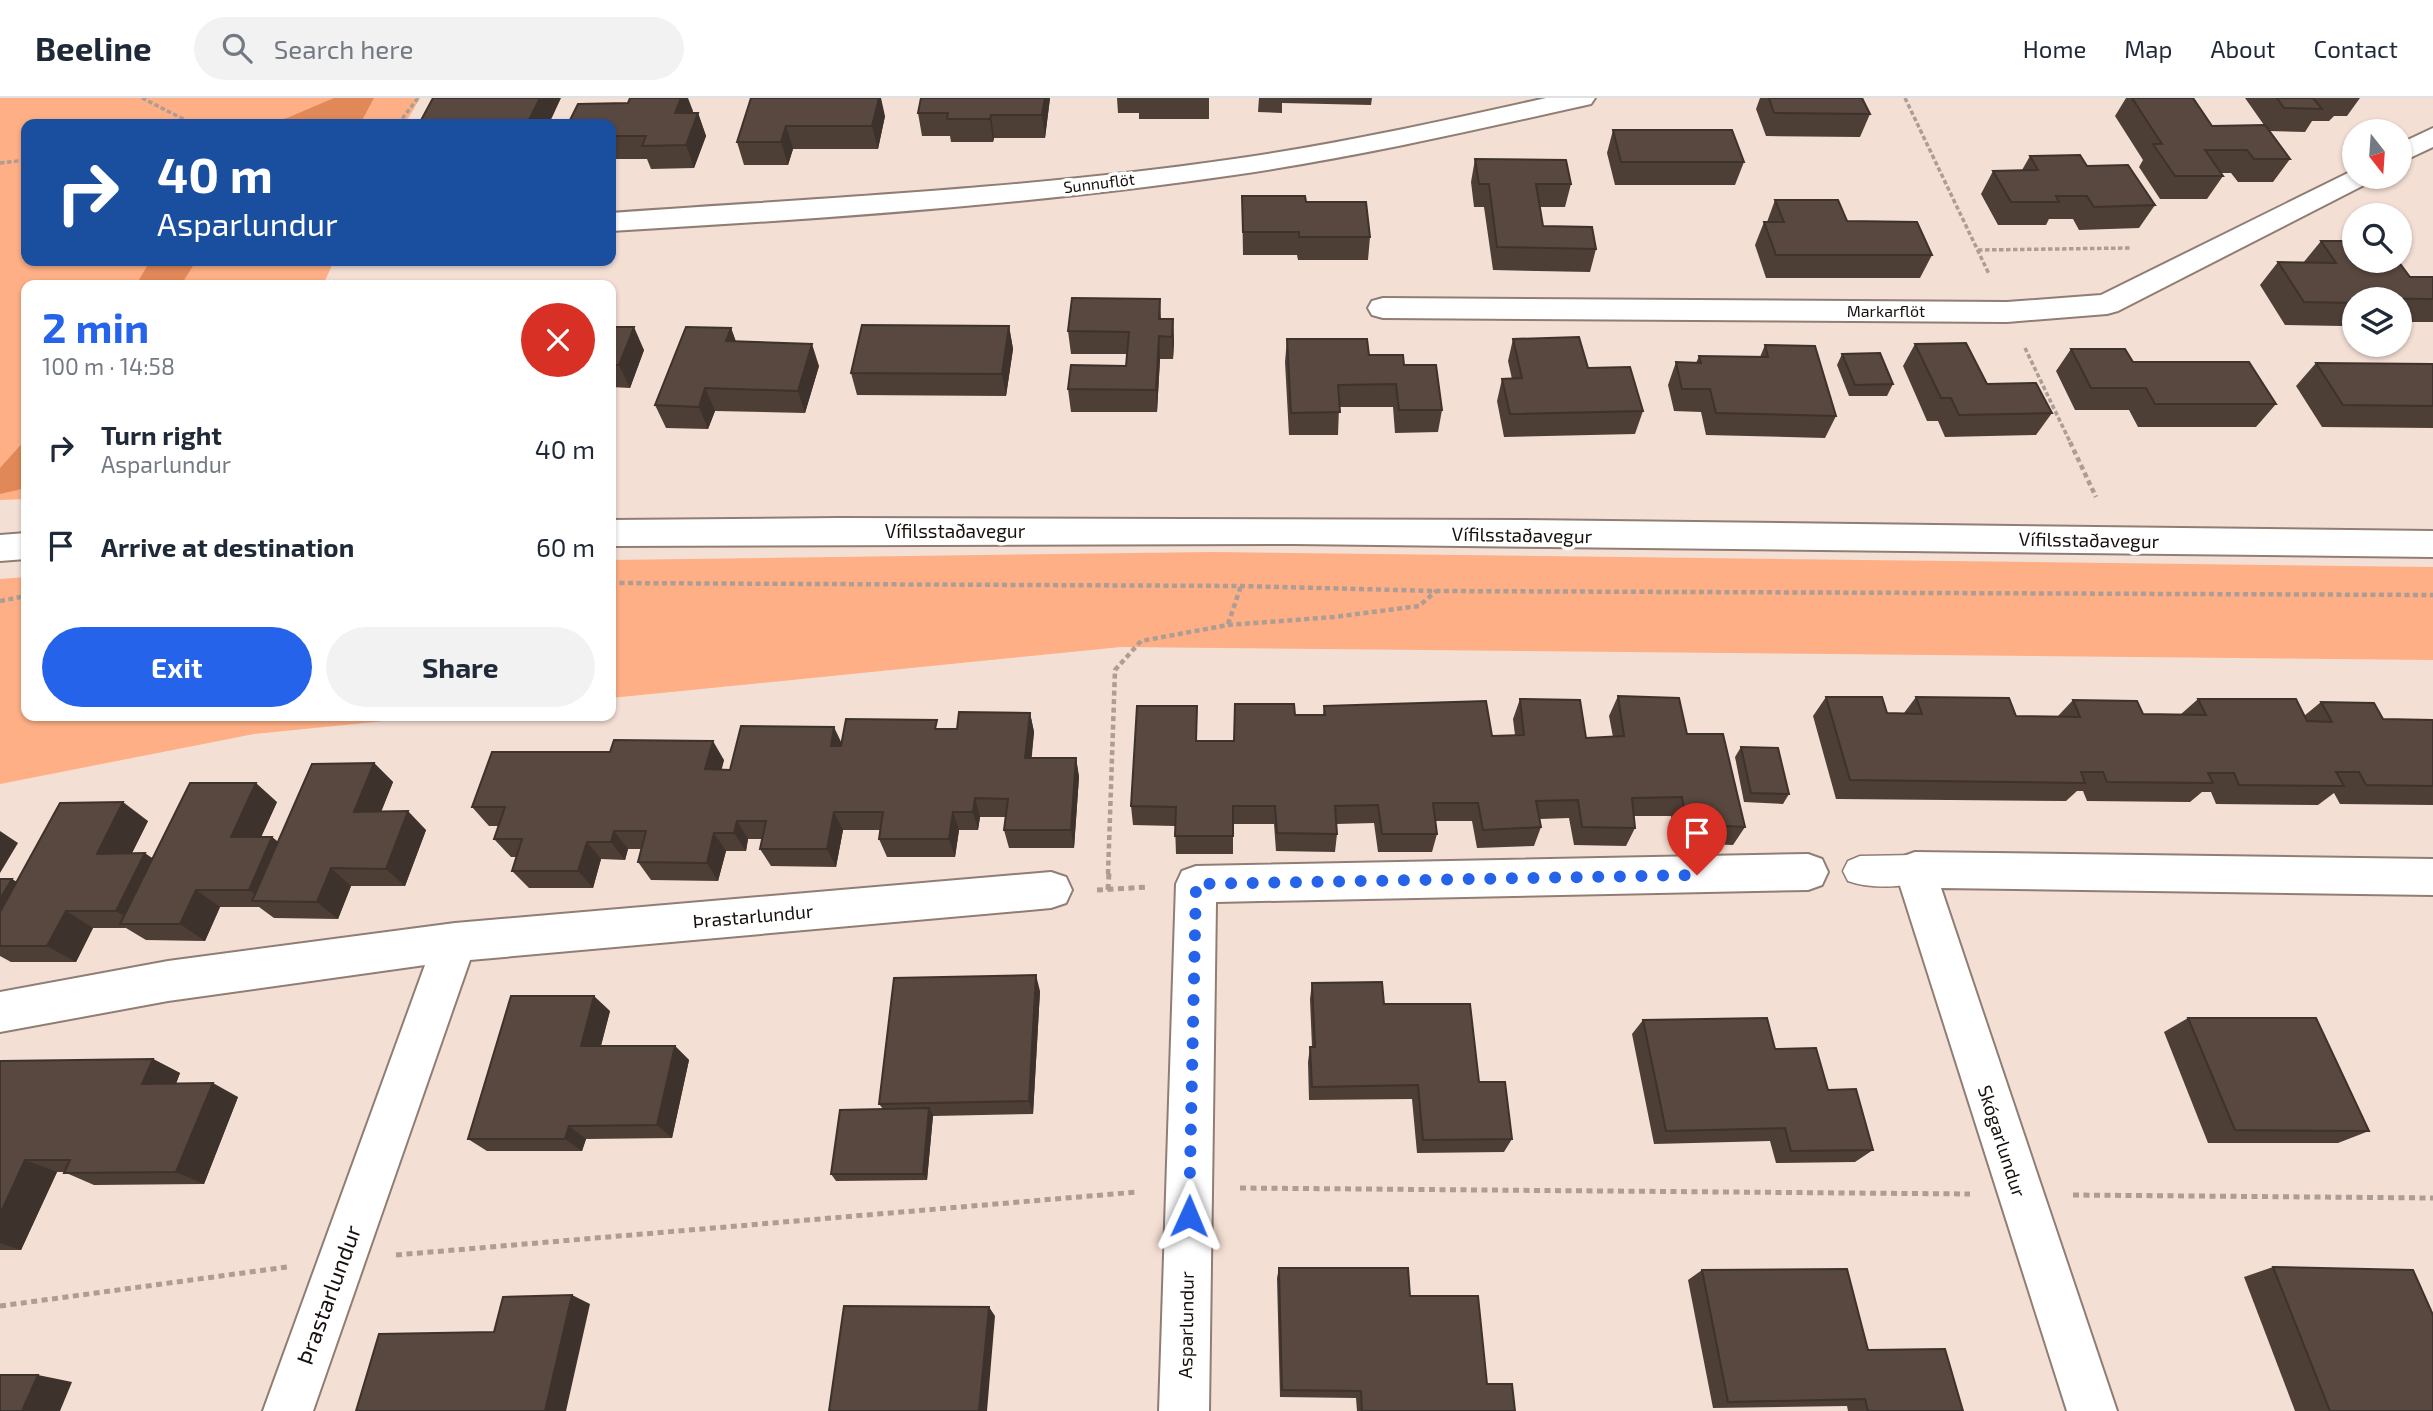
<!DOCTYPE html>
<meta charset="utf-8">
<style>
:root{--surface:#fff;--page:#f2f2f3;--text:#1f2937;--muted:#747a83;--line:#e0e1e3;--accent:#2563eb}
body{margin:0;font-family:"Exo 2",sans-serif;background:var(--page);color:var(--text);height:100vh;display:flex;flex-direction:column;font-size:26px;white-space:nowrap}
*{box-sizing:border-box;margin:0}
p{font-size:23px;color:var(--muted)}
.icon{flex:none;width:38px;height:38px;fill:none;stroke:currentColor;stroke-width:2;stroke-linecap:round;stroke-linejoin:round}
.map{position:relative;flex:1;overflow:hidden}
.sheet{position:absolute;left:21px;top:182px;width:595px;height:441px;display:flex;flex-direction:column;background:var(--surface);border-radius:14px;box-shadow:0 2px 5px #0004}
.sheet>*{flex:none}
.top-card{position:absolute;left:21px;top:21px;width:595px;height:147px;border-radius:14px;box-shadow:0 2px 5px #0004;background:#1a4fa0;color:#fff;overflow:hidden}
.needle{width:46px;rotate:163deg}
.controls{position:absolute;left:2342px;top:21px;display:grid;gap:14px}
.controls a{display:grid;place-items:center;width:70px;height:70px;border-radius:50%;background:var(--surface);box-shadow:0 2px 5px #0004;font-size:35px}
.pin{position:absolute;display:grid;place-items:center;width:60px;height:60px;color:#fff;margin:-72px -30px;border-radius:50% 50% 50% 0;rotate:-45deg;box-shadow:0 0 7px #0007}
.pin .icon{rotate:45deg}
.me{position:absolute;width:77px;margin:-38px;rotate:1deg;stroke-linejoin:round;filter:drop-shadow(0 0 5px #0008)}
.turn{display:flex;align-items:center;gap:24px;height:147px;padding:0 21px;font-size:32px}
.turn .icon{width:91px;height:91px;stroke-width:2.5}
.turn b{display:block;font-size:49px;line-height:60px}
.round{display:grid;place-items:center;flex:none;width:74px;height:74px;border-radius:37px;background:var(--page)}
.head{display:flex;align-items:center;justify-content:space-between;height:119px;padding:0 21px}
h1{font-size:42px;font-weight:700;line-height:52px;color:var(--accent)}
.cta{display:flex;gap:14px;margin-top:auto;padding:14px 21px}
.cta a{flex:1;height:80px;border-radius:42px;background:var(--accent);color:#fff;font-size:28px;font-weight:700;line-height:80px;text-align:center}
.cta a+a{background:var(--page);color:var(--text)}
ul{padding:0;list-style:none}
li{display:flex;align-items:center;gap:21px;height:98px;padding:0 21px}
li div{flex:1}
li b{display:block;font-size:26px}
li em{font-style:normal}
header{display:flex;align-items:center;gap:42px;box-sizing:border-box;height:98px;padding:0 35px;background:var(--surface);border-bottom:2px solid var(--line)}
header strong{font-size:33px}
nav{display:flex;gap:38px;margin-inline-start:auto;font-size:24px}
.search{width:490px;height:63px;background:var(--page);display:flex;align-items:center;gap:18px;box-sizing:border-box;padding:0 24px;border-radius:38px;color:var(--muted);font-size:26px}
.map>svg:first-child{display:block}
.green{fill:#feaf85}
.forest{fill:#e18858}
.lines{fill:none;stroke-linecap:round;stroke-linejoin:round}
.lane-casing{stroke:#907d73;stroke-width:3}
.street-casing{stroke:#907d73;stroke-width:4}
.secondary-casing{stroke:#907d73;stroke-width:4}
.path-far2{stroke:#ad9d94;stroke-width:3.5;stroke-dasharray:4.5 2.5;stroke-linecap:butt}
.path-far1{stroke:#ad9d94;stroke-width:4.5;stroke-dasharray:5 3.5;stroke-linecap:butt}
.path{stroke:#ad9d94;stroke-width:5;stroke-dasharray:6 4.5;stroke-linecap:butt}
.lane{fill:#fff;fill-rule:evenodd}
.street{fill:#fff;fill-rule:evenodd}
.secondary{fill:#fff;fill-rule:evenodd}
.wall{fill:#4d3e36}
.shaded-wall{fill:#3e322c}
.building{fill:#59483f;stroke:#3e322c;stroke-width:2}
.route{stroke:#2563eb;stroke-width:12;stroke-dasharray:0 21.6}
.labels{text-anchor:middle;stroke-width:7;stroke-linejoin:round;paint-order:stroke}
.far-street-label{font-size:16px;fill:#17100d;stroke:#fff}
.street-label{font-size:19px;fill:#17100d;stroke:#fff}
.near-street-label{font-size:23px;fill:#17100d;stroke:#fff}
</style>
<header>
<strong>Beeline</strong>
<div class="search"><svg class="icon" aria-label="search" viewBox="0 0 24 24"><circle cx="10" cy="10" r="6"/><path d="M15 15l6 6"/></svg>Search here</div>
<nav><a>Home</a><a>Map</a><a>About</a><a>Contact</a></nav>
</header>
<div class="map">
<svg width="2433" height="1313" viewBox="0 0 2433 1313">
<rect width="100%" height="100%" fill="#f4dfd4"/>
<g class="green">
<path d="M0 0H420L405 26H26V163H334L323 187H26V401L0 402Z"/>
<path d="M1213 454 2433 469V562L1121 549 611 600V462Z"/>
<path d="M26 479V618H435L254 636 0 686V481Z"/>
</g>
<g class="forest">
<path d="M334 0H374L360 26H260L287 20Z"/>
<path d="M150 163H196L181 187H136Z"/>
<path d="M26 341V390L0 396V370Z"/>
</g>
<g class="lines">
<defs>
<path id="lane" d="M1915 757 1927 762 1932 772 1927 782C1905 790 1870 791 1848 783L1843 773 1848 763 1860 758Z"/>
<g id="street">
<path d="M1546 0H1595L1591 6 1582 8C1466 34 1351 60 1234 77 1028 107 818 121 611 133V115C819 100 1028 91 1234 61 1339 46 1443 23 1546 0Z"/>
<path d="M2433 30V49L2399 65V46Z"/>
<path d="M2354 72V79H2372L2368 85 2118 213 2107 216 2007 224 1383 220 1372 217 1368 210 1372 203 1383 200 2007 204 2101 197Z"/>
<path d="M1915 754 2433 761V797L1941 790 2117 1313H2067L1895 772 1901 759Z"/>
<path d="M1808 756 1822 761 1828 774 1822 787 1808 792 1216 804 1209 1313H1159L1176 786 1182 773 1196 768Z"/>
<path d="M1051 774 1066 779 1072 792 1066 805 1051 810 470 862 313 1313H263L425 867 168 903 0 934V894L168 863 455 825Z"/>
</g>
<g id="secondary">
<path d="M839 420 1522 422 2433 433V459L1294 446 611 448V422Z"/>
<path d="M26 435V461L0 463V437Z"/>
</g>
</defs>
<use href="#lane" class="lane-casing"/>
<use href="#street" class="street-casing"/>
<use href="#secondary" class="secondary-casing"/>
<g class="path-far2">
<path d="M142 0 193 26"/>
<path d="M1905 0 1989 176"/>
<path d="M398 26 418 0"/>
<path d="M0 65 26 62"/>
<path d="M1978 152 2130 150"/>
<path d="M2025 250 2071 346"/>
</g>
<g class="path-far1">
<path d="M2070 344 2096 399"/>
<path d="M611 485 1241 488 1436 493 2433 497"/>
<path d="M0 503 26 498"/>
<path d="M1228 526 1241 488"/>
<path d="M1108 776 1115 572 1141 543 1228 527 1334 519 1419 508 1436 493"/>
</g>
<g class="path">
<path d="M1097 792 1148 789"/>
<path d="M1108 792 1109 775"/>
<path d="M1240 1090 1970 1096"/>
<path d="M2073 1097 2433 1100"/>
<path d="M396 1157 1137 1094"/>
<path d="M0 1208 287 1169"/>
</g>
<use href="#lane" class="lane"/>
<use href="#street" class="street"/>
<use href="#secondary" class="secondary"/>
</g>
<g class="wall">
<path d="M751 0 885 18 878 51H793L788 67H744L737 44Z"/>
<path d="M1050 0 1045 40H994L993 44H951L950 38H922L918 15Z"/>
<path d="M1117 0H1209V21H1139V15H1118Z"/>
<path d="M1259 0H1372L1371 7 1282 5V15L1258 14Z"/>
<path d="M1760 0H1862L1870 16 1860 39 1766 38 1756 11Z"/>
<path d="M2126 0H2193L2212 28 2264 27 2245 0H2360L2347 18H2334L2329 23H2312L2305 34 2269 33 2290 61 2273 84H2238L2231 75H2221L2223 78 2207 101H2160L2139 69 2143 62 2115 18Z"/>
<path d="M693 13 692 15H698L706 38 694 70 651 71 647 61H616L613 69H611V26Z"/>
<path d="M1613 32 1744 64 1735 87H1615L1607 55Z"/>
<path d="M2030 58 2087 68 2155 107 2139 130 2079 132 2073 121H2049L2046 127H1998L1981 96 1993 73 2022 72Z"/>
<path d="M1475 61 1571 86 1565 109H1540L1543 128 1596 151 1590 174 1493 172 1484 109H1474L1471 84Z"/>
<path d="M1242 98 1306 104 1370 139 1368 162H1298L1297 157H1243Z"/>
<path d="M1775 102 1847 123 1932 157 1920 180H1766L1755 147 1764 124H1767Z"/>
<path d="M2321 143 2410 179H2433V224H2399V201H2354V223H2346L2342 228 2285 227 2260 187 2278 164 2303 165Z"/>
<path d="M1160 201 1161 221H1173L1174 244 1173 261H1160L1157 314H1071L1068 291 1126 268 1127 256H1071L1068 233Z"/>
<path d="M1009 228 1013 251 1006 298 857 297 851 275Z"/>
<path d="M611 229 644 252 630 290 611 289Z"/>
<path d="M731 230 736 244 819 268 805 315 715 313 708 331 666 330 655 307Z"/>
<path d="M1287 241 1369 257 1404 267 1442 312 1438 334 1395 335 1393 309H1339L1338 337H1289L1285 264Z"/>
<path d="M1513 241 1588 270 1643 313 1635 336 1504 339 1497 303 1502 281H1512L1508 263Z"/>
<path d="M1915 246 1987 286 2052 315 2036 337 1945 339 1938 323H1927L1903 268Z"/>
<path d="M1765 247 1836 318 1825 340 1706 337 1701 314 1674 313 1668 287 1676 264 1696 265 1699 258 1760 259Z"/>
<path d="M2071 251 2133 264 2276 306 2256 329H2138L2129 312H2075L2056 273Z"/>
<path d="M1842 256 1893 286 1887 298H1849L1837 267Z"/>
<path d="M2316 265 2433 266V330L2322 329 2296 288Z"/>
<path d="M1618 598 1687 636 1745 729 1733 747 1677 745 1671 718H1634L1635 730 1626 748 1574 747 1569 720 1540 721 1541 729 1534 748 1477 750 1472 723H1435L1437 736 1432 754H1378L1374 725 1336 726 1337 736 1335 754 1276 753 1274 726H1233V756H1176L1175 728 1133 727 1131 708 1197 643H1234L1295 617H1323L1324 608 1492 638 1515 637 1513 621 1520 601 1586 640 1613 639 1609 618Z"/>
<path d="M1826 599 1887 615H1904L1916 599 2016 618H2058L2073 602 2143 616 2180 617 2198 601 2304 618 2321 604 2383 621 2433 622V707L2340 706 2334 695 2318 707 2216 706 2211 694H2202L2190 704 2087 703 2083 693H2077L2066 703 1836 701 1813 618Z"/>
<path d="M1030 615 1034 634 1031 660H1076L1079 679 1074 750H1009L1004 732 1006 719H980L978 732H959L955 759H887L879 741 880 732H843L836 769 771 768 760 751 762 741H748L746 753H726L718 783 651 782 638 764 641 751H628L625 762 601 761 593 790H529L512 773 517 759H511L494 741 499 728H489L472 709 724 662 721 672H730L841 645 939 631H957Z"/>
<path d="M1741 649 1789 696 1783 706 1744 704 1735 659Z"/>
<path d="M374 665 393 684 381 713 426 732 405 788H351L338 821 274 820 259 809H220L205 843 146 842 126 830H93L76 864H11L0 858V781H12L16 784 148 723 132 755 153 760 277 704 261 739H272L278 744Z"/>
<path d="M1312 885 1384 906 1479 984 1512 1041 1504 1054 1417 1055 1412 1001 1309 1002 1308 964 1310 949H1312L1310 901Z"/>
<path d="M1040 893 1033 1016 933 1018 927 1082 836 1083 831 1076 883 1011 879 1006Z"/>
<path d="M610 913 601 948H675L689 962 672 1040 586 1041 582 1053H487L468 1041Z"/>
<path d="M2188 920 2369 1033 2338 1045H2208L2164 934Z"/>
<path d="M1643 922 1775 951 1828 992 1873 1052 1855 1064 1776 1065 1770 1043 1654 1046 1632 936Z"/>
<path d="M153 961 180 975 176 986 238 999 204 1086 94 1087 64 1074H57L21 1152H0V963Z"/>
<path d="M2273 1169 2433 1313H2295L2244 1179Z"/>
<path d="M1279 1170 1410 1198 1487 1286 1515 1313H1357L1356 1300 1280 1299 1277 1180Z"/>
<path d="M1702 1172 1868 1252 1963 1313H1848L1847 1308 1713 1310 1688 1182Z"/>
</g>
<g class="shaded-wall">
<path d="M540 0H561L549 26H527Z"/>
<path d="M681 0H688L693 13 683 38 675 15Z"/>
<path d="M879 0H881L885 18 878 51 872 28Z"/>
<path d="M1045 0H1050L1045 40 1042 17Z"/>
<path d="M698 15 706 38 694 70 686 47Z"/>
<path d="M991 17 994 40 993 44 990 21Z"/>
<path d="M786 28 793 51 788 67 781 44Z"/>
<path d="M611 47 616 61 613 69 611 63Z"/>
<path d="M1173 221 1174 244 1173 261 1172 239Z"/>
<path d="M1009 228 1013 251 1006 298 1002 276Z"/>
<path d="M634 229 644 252 630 290 619 267Z"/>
<path d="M731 230 739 252 726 243Z"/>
<path d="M1159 238 1160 261 1157 314 1156 292Z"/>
<path d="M812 246 819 268 805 315 798 293Z"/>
<path d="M705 290 715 313 708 331 699 309Z"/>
<path d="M1030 615 1034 634 1030 679 1025 660Z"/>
<path d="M834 629 843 648H831Z"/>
<path d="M713 643 724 662 717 690 705 671Z"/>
<path d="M1076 660 1079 679 1074 750 1071 732Z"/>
<path d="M374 665 393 684 374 732 354 714Z"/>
<path d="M256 685 277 704 253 757 231 739Z"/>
<path d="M975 700 980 719 978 732 973 714Z"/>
<path d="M123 704 148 723 123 773 97 756Z"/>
<path d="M408 713 426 732 405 788 386 771Z"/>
<path d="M834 714 843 732 836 769 827 751Z"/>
<path d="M953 714 959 732 955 759 949 741Z"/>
<path d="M737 723 748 741 746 753 734 735Z"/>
<path d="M0 733 18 745 0 775Z"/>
<path d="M614 733 628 751 625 762 611 744Z"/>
<path d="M714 735 726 753 718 783 707 765Z"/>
<path d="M272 739 294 757 265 803 249 792Z"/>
<path d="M587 744 601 761 593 790 578 773Z"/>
<path d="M145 755 170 773 137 826 116 813Z"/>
<path d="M331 770 351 788 338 821 317 804Z"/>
<path d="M12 781 40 798 0 848V801Z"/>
<path d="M196 792 220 809 205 843 180 826Z"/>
<path d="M66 813 93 830 76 864 47 848Z"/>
<path d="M1036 877 1040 893 1033 1016 1029 1003Z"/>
<path d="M594 898 610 913 597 962 581 948Z"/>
<path d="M675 948 689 962 672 1040 657 1027Z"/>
<path d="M153 961 180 975 170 1000 142 986Z"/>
<path d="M213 985 238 999 204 1086 176 1074Z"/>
<path d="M929 1010 933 1017 927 1082 923 1076Z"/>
<path d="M569 1028 586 1041 582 1053 565 1041Z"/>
<path d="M25 1062 57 1074 21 1152 0 1145V1116Z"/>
<path d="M572 1197 590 1206 566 1313H545Z"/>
<path d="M989 1209 995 1218 987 1313H979Z"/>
<path d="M38 1277 72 1284 60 1313H22Z"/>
</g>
<g class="building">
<path d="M433 0H540L527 26H419Z"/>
<path d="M630 0H681L675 15H698L686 47 642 48 646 38H611V26H568L578 6 628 5Z"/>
<path d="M751 0H879L872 28H786L781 44H737Z"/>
<path d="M921 0H1045L1042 17H991L990 21H947L948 15H918Z"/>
<path d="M1769 0H1862L1870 16 1774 15Z"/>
<path d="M2132 0H2193L2212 28 2265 27 2290 61H2254L2247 52H2205L2223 78H2175L2153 46H2162Z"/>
<path d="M2277 0H2313L2322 11 2284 10Z"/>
<path d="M1613 32H1732L1744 64H1621Z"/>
<path d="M2080 57 2087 68 2128 67 2155 107 2094 109 2087 98H2056L2059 104H2011L1993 73 2038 72 2030 58Z"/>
<path d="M1475 61 1566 62 1571 86H1536L1543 128 1592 129 1596 151 1497 149 1489 86H1479Z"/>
<path d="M1242 98H1305L1306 104H1366L1370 139H1299V134H1243Z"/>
<path d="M1775 102H1838L1847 123 1917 124 1932 157H1776L1764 124H1784Z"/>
<path d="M2321 143H2354V163H2398L2410 179H2433V201L2358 200 2359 201H2354V205L2304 204 2278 164 2336 165Z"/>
<path d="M1072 200 1160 201 1159 221H1173L1172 239 1159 238 1156 292 1068 291 1071 267 1126 268 1129 234 1068 233Z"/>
<path d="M862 227 1009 228 1002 276 851 275Z"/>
<path d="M611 229H634L619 267H611Z"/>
<path d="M686 229 731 230 726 243 812 246 798 293 705 290 699 309 655 307Z"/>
<path d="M1579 239 1588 270 1630 269 1643 313 1510 316 1502 281 1522 280 1513 241Z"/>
<path d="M1287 241H1367L1369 257H1403L1404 267H1436L1442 312H1399L1396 286 1338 287 1340 314 1291 315Z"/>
<path d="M1966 245 1987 286 2036 285 2052 315 1959 317 1951 300H1941L1915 246Z"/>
<path d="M1765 247 1815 248 1836 318 1716 315 1710 291H1682L1676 264 1701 265 1699 258 1768 259Z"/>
<path d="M2071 251H2125L2133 264H2249L2276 306H2155L2146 290H2091Z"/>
<path d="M1880 255 1893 286 1855 287 1842 256Z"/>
<path d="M2316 265 2433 266V308L2343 307Z"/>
<path d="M1618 598 1679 600 1687 636H1723L1745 729 1687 726 1682 699 1632 700 1635 730 1582 729 1578 702 1536 703 1541 729 1483 732 1478 705H1433L1437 736H1382L1378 707 1335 708 1337 736 1277 735 1275 708H1233V738H1175L1176 709 1131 708 1137 608H1197L1196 643H1234L1235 606H1294L1295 617H1325L1324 608 1486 603 1492 638 1524 637 1520 601 1580 602 1586 640 1624 638Z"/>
<path d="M1826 599H1882L1887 615 1922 616 1916 599 2009 600 2016 618 2080 619 2073 602 2137 603 2143 616 2206 617 2198 601H2296L2307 623 2332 624 2321 604 2374 605 2383 621 2433 622V688L2366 687 2359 674H2336L2344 688 2239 687 2234 675H2208L2213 685 2107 684 2103 674H2081L2085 685 1850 682Z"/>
<path d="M959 614 1030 615 1025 660H1076L1071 732H1004L1008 701 975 700 973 714H953L949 741H879L883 714H834L827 751H760L766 723H737L734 735H714L707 765 638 764 646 733H614L611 744H587L578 773H512L522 741H494L505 709H472L492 654H610L614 642 713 643 705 671 730 672 741 628 834 629 831 648H841L846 621 937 622 935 631H957Z"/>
<path d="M1741 649 1778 650 1789 696 1751 695Z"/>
<path d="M374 665 354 714 408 713 386 771 331 770 317 804 252 803 312 666Z"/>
<path d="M190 685H256L231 739H272L249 792H196L180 826H120Z"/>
<path d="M123 704 97 756 145 755 116 813H66L47 848H0V814L60 705Z"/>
<path d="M0 781H12L0 801Z"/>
<path d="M1036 877 1029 1003 879 1006 894 880Z"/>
<path d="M1382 884 1384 906H1470L1479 984H1505L1512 1041 1423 1042 1418 987 1312 989 1310 949H1315L1312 885Z"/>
<path d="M511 898H594L581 948H675L657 1027 569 1028 565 1041H468Z"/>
<path d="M1767 920 1775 951 1816 950 1828 992 1856 991 1873 1052 1791 1053 1785 1030 1666 1033 1643 922Z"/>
<path d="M2188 920H2316L2369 1033 2235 1032Z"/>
<path d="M153 961 142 986 213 985 176 1074 64 1075 70 1062H25L0 1116V963Z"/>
<path d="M929 1010 923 1076H831L840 1012Z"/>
<path d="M2273 1169 2413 1172 2433 1217V1313H2330Z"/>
<path d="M1279 1170H1408L1410 1198H1478L1487 1286H1512L1515 1313H1362L1361 1293 1282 1292Z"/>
<path d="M1847 1171 1868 1252 1945 1251 1963 1313H1868L1865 1301 1728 1304 1702 1172Z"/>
<path d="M572 1197 545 1313H356L379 1236 494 1234 503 1199Z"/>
<path d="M844 1208 989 1209 979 1313H829Z"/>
<path d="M0 1277H38L22 1313H0Z"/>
</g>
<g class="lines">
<path class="route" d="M1189 1118 1196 786 1697 777"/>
</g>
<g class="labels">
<g class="far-street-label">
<text transform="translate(1099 85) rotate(-7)" y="6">Sunnuflöt</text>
<text x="1886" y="219">Markarflöt</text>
</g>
<g class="street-label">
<text x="955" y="440">Vífilsstaðavegur</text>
<text transform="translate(1522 437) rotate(1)" y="7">Vífilsstaðavegur</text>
<text transform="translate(2089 442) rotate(1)" y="7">Vífilsstaðavegur</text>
<text transform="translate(753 818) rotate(-5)" y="7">Þrastarlundur</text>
<text transform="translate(2002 1043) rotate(72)" y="7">Skógarlundur</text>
<text transform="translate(1186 1227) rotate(-89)" y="7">Asparlundur</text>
</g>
<g class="near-street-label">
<text transform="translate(329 1197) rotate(-70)" y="8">Þrastarlundur</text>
</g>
</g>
</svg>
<div class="controls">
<a><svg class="needle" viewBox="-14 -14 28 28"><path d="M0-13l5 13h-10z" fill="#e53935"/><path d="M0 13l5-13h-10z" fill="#747a83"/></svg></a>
<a><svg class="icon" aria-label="search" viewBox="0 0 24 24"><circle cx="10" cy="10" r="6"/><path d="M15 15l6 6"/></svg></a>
<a><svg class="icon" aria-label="layers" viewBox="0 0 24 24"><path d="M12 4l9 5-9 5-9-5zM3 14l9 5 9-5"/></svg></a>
</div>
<div class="pin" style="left:1697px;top:777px;background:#d93025"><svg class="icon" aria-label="arrive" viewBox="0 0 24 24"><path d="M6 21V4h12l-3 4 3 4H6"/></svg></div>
<svg class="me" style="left:1189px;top:1118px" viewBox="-20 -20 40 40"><path d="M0-17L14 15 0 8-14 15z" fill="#2563eb" stroke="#fff" stroke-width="4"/></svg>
<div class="top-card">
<div class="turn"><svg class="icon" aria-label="right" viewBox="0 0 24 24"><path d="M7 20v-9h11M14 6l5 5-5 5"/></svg><div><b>40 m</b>Asparlundur</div></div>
</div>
<section class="sheet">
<div class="head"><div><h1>2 min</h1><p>100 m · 14:58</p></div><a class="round" style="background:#d93025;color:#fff"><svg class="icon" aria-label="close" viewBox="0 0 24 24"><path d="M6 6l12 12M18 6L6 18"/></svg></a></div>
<ul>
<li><svg class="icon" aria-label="right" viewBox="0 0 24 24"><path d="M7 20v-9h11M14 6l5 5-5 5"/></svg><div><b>Turn right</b><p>Asparlundur</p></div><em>40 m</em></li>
<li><svg class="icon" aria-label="arrive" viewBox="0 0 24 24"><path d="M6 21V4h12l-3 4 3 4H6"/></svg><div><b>Arrive at destination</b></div><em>60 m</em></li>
</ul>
<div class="cta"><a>Exit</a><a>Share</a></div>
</section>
</div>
